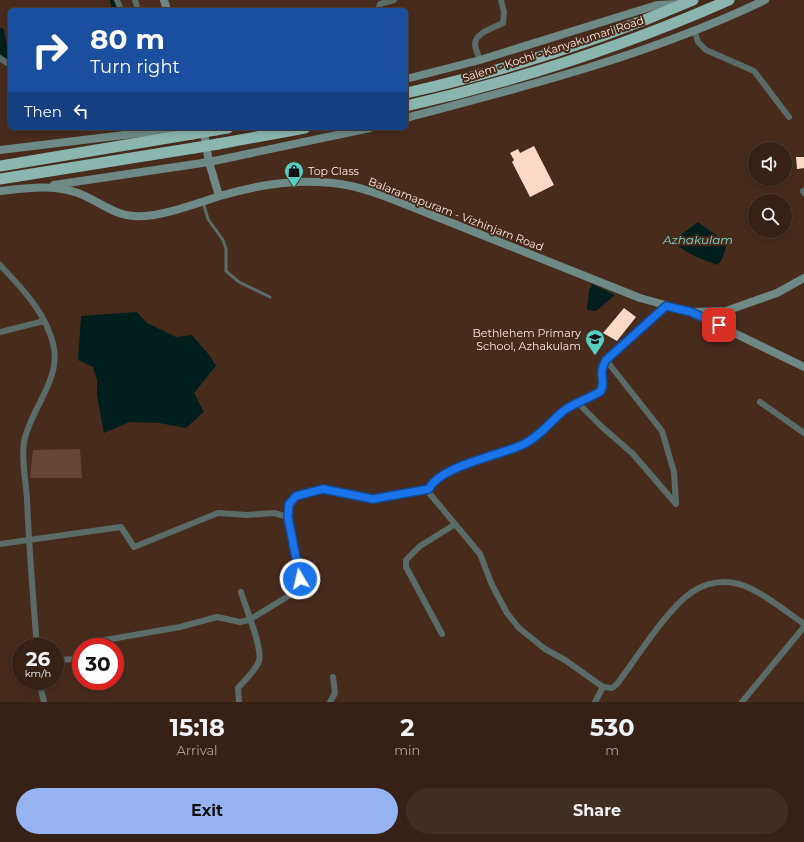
<!DOCTYPE html>
<style>
:root{--surface:#352116;--page:#402e23;--text:#f1f3f6;--muted:#aaa3a1;--line:#4f3e35;--accent:#95b2f1}
body{margin:0;font-family:Montserrat,sans-serif;background:var(--page);color:var(--text);height:100vh;display:flex;flex-direction:column;font-size:15px;white-space:nowrap}
*{box-sizing:border-box;margin:0}
p{font-size:13px;color:var(--muted)}
.icon{flex:none;width:22px;height:22px;fill:none;stroke:currentColor;stroke-width:2;stroke-linecap:round;stroke-linejoin:round}
.map{position:relative;height:702px;overflow:hidden}
.sheet{display:flex;flex-direction:column;background:var(--surface);flex:1}
.sheet>*{flex:none}
.banner{position:absolute;left:8px;top:8px;width:400px;height:122px;border-radius:6px;box-shadow:0 2px 6px #0003,0 0 0 1px var(--line);background:#1a4fa0;color:#fff;overflow:hidden}
.buttons{position:absolute;left:748px;top:142px;display:grid;gap:8px}
.buttons a{display:grid;place-items:center;width:44px;height:44px;border-radius:50%;background:var(--surface);box-shadow:0 2px 6px #0003,0 0 0 1px var(--line);font-size:20px}
.speed{position:absolute;left:12px;top:638px;display:flex;gap:8px;font-size:20px;font-weight:700;text-align:center}
.speed>*{display:grid;place-content:center;width:52px;height:52px;border-radius:50%;background:var(--surface);box-shadow:0 2px 6px #0003,0 0 0 1px var(--line);line-height:1}
.speed small{font-size:10px;font-weight:400}
.speed .limit{border:6px solid #d22;background:#fff;color:#111}
.pin{position:absolute;display:grid;place-items:center;width:34px;height:34px;color:#fff;margin:-17px;border-radius:8px;box-shadow:0 2px 6px #0006}
.me{position:absolute;width:44px;margin:-22px;rotate:351deg;stroke-linejoin:round;filter:drop-shadow(0 0 3px #0008)}
.turn{display:flex;align-items:center;gap:14px;height:84px;padding:0 16px;font-size:18px}
.turn .icon{width:52px;height:52px;stroke-width:2.5}
.turn b{display:block;font-size:28px;line-height:34px}
.then{display:flex;align-items:center;height:38px;padding:0 16px;background:#0003;gap:8px;font-size:15px}
.eta{display:flex;justify-content:space-evenly;align-items:center;height:68px;text-align:center}
.eta b{font-size:24px;font-weight:700;line-height:28px}
.cta{display:flex;gap:8px;margin-top:auto;padding:8px 16px}
.cta a{flex:1;height:46px;border-radius:24px;background:var(--accent);color:#111;font-size:16px;font-weight:700;line-height:46px;text-align:center}
.cta a+a{background:var(--page);color:var(--text)}
.map>svg:first-child{display:block}
.green{fill:#644537}
.water{fill:#001f1c}
.lines{fill:none;stroke-linecap:round;stroke-linejoin:round}
.canal{stroke:#001f1c;stroke-width:8}
.building{fill:#fed9c8}
.lane{stroke:#5a6b68;stroke-width:3}
.street{stroke:#5a6b68;stroke-width:6}
.secondary{stroke:#6e8986;stroke-width:8}
.highway{stroke:#8bb6b0;stroke-width:11}
.highway-bridge{stroke:#8bb6b0;stroke-width:11}
.route-casing{stroke:#114b97;stroke-width:10}
.route{stroke:#1a73e8;stroke-width:7}
.labels{text-anchor:middle;stroke-width:4;stroke-linejoin:round;paint-order:stroke}
.street-label{font-size:11px;fill:#fae7df;stroke:#472c1e}
.poi-label{font-size:11px;fill:#fae7df;stroke:#472c1e;text-anchor:start}
.water-label{font-size:12px;font-style:italic;fill:#78dacf;stroke:#472c1e}
</style>
<div class="map">
<svg width="804" height="702" viewBox="0 0 804 702">
<rect width="100%" height="100%" fill="#472c1e"/>
<path class="green" d="M80 449 82 478H30L33 450Z"/>
<g class="water">
<path d="M698 222 727 243 723 257 718 265 696 257 671 242Z"/>
<path d="M592 284 615 295 596 311 587 310 589 290Z"/>
<path d="M137 312 147 323 176 337 192 335 210 356 216 366 194 393 204 412 186 428 159 423 130 422 104 433 97 396V380L93 367 78 360 81 316Z"/>
</g>
<g class="lines">
<g class="canal">
<path d="M114 0 116 10"/>
<path d="M0 32 6 60 10 65"/>
</g>
</g>
<g class="building">
<path d="M534 146 554 185 530 197 512 162 514 160 510 153 518 149 520 153Z"/>
<path d="M796 157H804V168L797 169Z"/>
<path d="M624 308 636 317 617 341 603 333Z"/>
</g>
<g class="lines">
<path class="lane" d="M203 202 208 219 223 240 226 249V271L239 282 270 297"/>
<g class="street">
<path d="M117 0 121 10"/>
<path d="M135 0 138 10"/>
<path d="M378 10 380 4 394 0"/>
<path d="M695 32 698 42 706 50 754 71 789 117"/>
<path d="M0 58 10 65"/>
<path d="M480 60C479 56 475 49 475 44 475 33 495 27 503 23L504 12 501 0"/>
<path d="M803 191 804 193"/>
<path d="M0 265C22 288 48 315 54 348 60 381 29 412 24 442 21 460 26 481 27 499 29 549 33 598 37 647"/>
<path d="M666 306 606 360C597 375 606 379 601 391L566 409 553 419 543 431 524 444 466 464 441 477 432 482 429 489 430 494 480 554 492 585 507 613 519 628 545 649 565 660 603 687 612 688 617 684C637 658 666 610 692 592 706 583 723 580 739 584 758 589 787 612 804 624"/>
<path d="M0 332 44 321"/>
<path d="M760 402 804 433"/>
<path d="M578 403 601 426 633 454 676 504 674 472 662 431 606 360"/>
<path d="M288 517 289 504 296 496 323 489 373 499 429 489"/>
<path d="M0 544 121 527 134 547 218 513 247 515 274 513 288 517 300 579 298 587 295 592 249 620 240 622 217 617 180 627 88 643 85 647"/>
<path d="M442 634 406 567V560L420 546 454 525"/>
<path d="M55 660 81 659"/>
<path d="M39 681 44 702"/>
<path d="M239 702 238 688C245 680 256 670 259 661 263 648 245 606 241 592"/>
<path d="M330 702 335 693 333 677"/>
<path d="M595 702 603 687"/>
<path d="M742 702 804 627"/>
</g>
<g class="secondary">
<path d="M164 0 167 10"/>
<path d="M406 79 480 60 657 5 678 4"/>
<path d="M406 118C528 86 650 55 765 0"/>
<path d="M203 128 209 162 219 196"/>
<path d="M0 150 182 128"/>
<path d="M54 185 209 162 370 128"/>
<path d="M0 191C27 188 52 184 78 193 97 200 113 215 134 216 157 218 196 204 220 196 263 183 306 177 351 186 365 189 379 194 392 199L640 298 691 312 726 311 777 293 804 278"/>
<path d="M693 313 804 367"/>
</g>
<g class="highway">
<path d="M406 93C504 71 601 40 693 0"/>
<path d="M406 106C516 81 625 46 729 0"/>
<path d="M215 130 228 128"/>
<path d="M218 144 305 128"/>
<path d="M0 166 192 134"/>
<path d="M0 179 194 148"/>
</g>
<g class="highway-bridge">
<path d="M192 134 215 130"/>
<path d="M194 148 218 144"/>
</g>
</g>
<g class="lines">
<defs>
<path id="route" d="M300 579 288 517 289 504 296 496 323 489 373 499 429 489C439 466 502 455 524 444 541 436 551 420 566 409 577 402 590 398 601 391 606 379 597 375 606 360L666 306 691 312 719 325"/>
</defs>
<use href="#route" class="route-casing"/>
<use href="#route" class="route"/>
</g>
<defs>
<symbol id="shop-pin" viewBox="-11 -11 22 30"><path d="M0 17L-7.5 6A9.5 9.5 0 1 1 7.5 6Z" fill="#57cec2" stroke="#472c1e"/><path d="M-5-2.5h2.3a2.7 3.5 0 0 1 5.4 0H5L5.5 6h-11ZM-1.5-2.5h3a1.5 2.3 0 0 0-3 0Z" fill="#111"/></symbol>
<symbol id="school-pin" viewBox="-11 -11 22 30"><path d="M0 17L-7.5 6A9.5 9.5 0 1 1 7.5 6Z" fill="#57cec2" stroke="#472c1e"/><path d="M0-5L7-2L0 1L-7-2ZM-4 1L0 2.5L4 1V4Q0 6-4 4Z" fill="#111"/></symbol>
</defs>
<g fill-rule="evenodd">
<use href="#shop-pin" x="283" y="160" width="22" height="30"/>
<use href="#school-pin" x="584" y="328" width="22" height="30"/>
</g>
<g class="labels">
<g class="street-label">
<text transform="translate(553 49) rotate(-18)" y="4">Salem - Kochi - Kanyakumari Road</text>
<text transform="translate(456 214) rotate(21)" y="4">Balaramapuram - Vizhinjam Road</text>
</g>
<g class="poi-label">
<text x="308" y="175">Top Class</text>
<text x="581" y="337" text-anchor="end">Bethlehem Primary<tspan x="581" dy="13">School, Azhakulam</tspan></text>
</g>
<g class="water-label">
<text x="698" y="244">Azhakulam</text>
</g>
</g>
</svg>
<div class="buttons">
<a><svg class="icon" aria-label="sound" viewBox="0 0 24 24"><path d="M4 9h4l5-4v14l-5-4H4zM17 9q2 3 0 6"/></svg></a>
<a><svg class="icon" aria-label="search" viewBox="0 0 24 24"><circle cx="10" cy="10" r="6"/><path d="M15 15l6 6"/></svg></a>
</div>
<div class="speed"><div>26<small>km/h</small></div><div class="limit">30</div></div>
<div class="pin" style="left:719px;top:325px;background:#d93025"><svg class="icon" aria-label="arrive" viewBox="0 0 24 24"><path d="M6 21V4h12l-3 4 3 4H6"/></svg></div>
<svg class="me" style="left:300px;top:579px" viewBox="-20 -20 40 40"><circle r="17" fill="#1a73e8" stroke="#fff" stroke-width="3"/><path d="M0-11L8 9 0 5-8 9z" fill="#fff"/></svg>
<div class="banner">
<div class="turn"><svg class="icon" aria-label="right" viewBox="0 0 24 24"><path d="M7 20v-9h11M14 6l5 5-5 5"/></svg><div><b>80 m</b>Turn right</div></div>
<div class="then">Then<svg class="icon" aria-label="left" viewBox="0 0 24 24"><path d="M17 20v-9H6M10 6l-5 5 5 5"/></svg></div>
</div>
</div>
<section class="sheet">
<div class="eta">
<div><b>15:18</b><p>Arrival</p></div>
<div><b>2</b><p>min</p></div>
<div><b>530</b><p>m</p></div>
</div>
<div class="cta"><a>Exit</a><a>Share</a></div>
</section>
